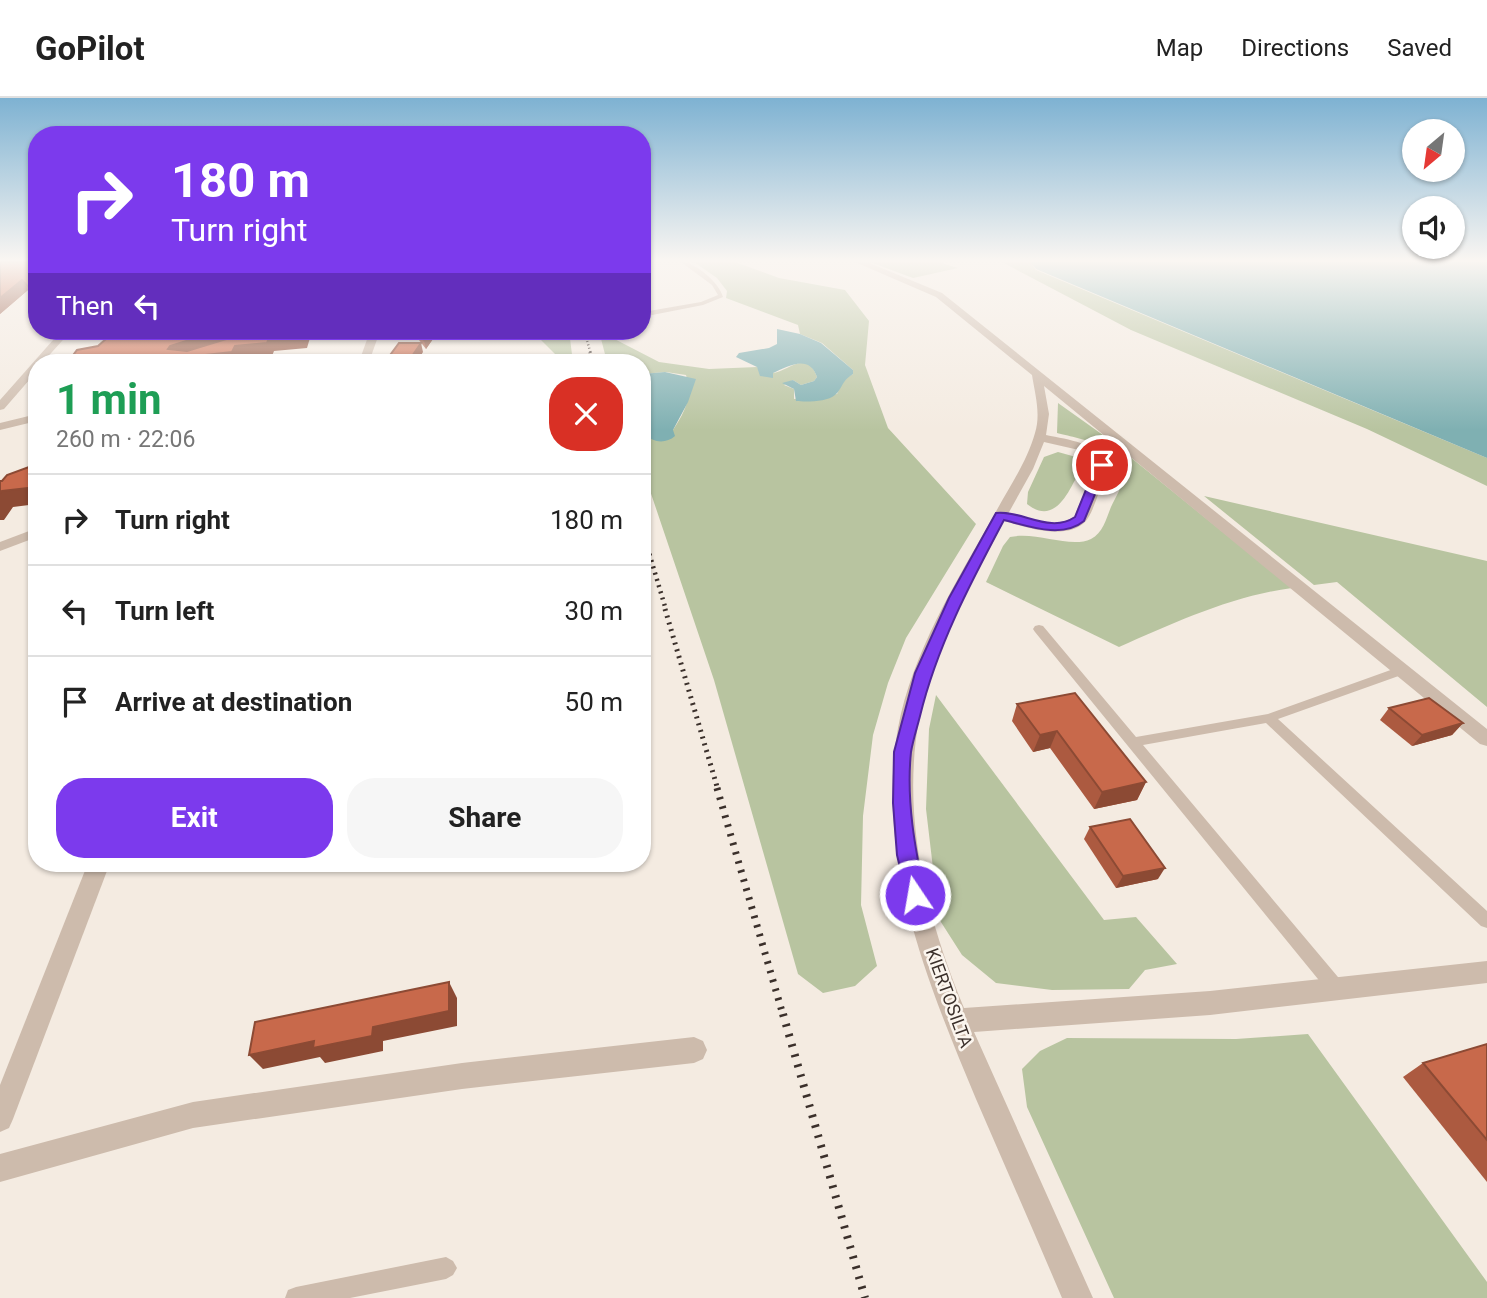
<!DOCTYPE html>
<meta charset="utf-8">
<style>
:root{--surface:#fff;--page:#f6f6f6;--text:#222;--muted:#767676;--line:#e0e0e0;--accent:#7c3aed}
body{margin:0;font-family:Roboto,sans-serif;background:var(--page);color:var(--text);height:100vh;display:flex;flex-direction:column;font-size:26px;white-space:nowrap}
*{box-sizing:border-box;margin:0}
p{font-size:23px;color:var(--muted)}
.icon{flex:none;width:38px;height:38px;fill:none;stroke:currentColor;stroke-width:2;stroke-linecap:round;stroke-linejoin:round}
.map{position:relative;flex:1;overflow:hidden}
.side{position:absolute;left:28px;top:256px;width:623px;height:518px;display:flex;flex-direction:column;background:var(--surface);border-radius:28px;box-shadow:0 2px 5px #0004}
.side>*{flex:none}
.guide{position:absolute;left:28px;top:28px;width:623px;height:214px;border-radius:28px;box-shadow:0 2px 5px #0004;background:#7c3aed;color:#fff;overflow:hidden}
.needle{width:46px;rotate:209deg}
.tools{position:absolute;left:1402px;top:21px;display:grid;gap:14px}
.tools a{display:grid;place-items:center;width:63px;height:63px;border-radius:50%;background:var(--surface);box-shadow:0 2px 5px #0004;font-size:35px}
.pin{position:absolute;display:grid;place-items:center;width:60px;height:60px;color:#fff;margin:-30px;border:4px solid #fff;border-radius:50%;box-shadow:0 2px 7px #0007}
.me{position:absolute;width:77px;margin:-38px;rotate:348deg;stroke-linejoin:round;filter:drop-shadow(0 0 5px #0008)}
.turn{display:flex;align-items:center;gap:24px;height:147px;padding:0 28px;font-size:32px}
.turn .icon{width:91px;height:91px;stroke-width:2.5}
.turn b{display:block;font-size:49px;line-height:60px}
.then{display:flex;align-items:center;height:66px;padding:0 28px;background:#0003;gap:14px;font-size:26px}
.round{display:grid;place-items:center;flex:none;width:74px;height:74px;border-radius:28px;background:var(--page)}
.head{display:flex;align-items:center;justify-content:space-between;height:119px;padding:0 28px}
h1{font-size:42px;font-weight:700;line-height:52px;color:#1e9e55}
.button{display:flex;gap:14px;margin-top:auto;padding:14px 28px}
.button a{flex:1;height:80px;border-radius:28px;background:var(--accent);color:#fff;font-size:28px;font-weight:700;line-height:80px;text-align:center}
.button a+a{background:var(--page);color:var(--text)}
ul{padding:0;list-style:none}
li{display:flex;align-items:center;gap:21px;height:91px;padding:0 28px;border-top:2px solid var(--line)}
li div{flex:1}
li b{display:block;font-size:26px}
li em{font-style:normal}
header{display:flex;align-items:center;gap:42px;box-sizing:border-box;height:98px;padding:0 35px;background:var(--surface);border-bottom:2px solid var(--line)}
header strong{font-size:33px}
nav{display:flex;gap:38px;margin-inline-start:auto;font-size:24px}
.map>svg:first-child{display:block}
.green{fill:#b8c4a0}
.water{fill:#7fb0b2}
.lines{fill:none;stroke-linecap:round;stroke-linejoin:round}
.lane{fill:#cdbbac;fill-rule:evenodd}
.street{fill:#cdbbac;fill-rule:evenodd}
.rail-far5{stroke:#3b302b;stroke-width:2.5;stroke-dasharray:1 2.5;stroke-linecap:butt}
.rail-far4{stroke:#3b302b;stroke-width:3.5;stroke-dasharray:1 3.5;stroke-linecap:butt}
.rail-far3{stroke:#3b302b;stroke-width:4.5;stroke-dasharray:2 4.5;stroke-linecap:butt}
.rail-far2{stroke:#3b302b;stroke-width:5;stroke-dasharray:2 5;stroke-linecap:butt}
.rail-far1{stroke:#3b302b;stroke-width:7;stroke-dasharray:2.5 7;stroke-linecap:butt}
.rail{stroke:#3b302b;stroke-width:8;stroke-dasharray:2.5 8;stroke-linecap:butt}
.wall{fill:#ac5a40}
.shaded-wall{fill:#8c4a34}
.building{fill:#c8694b;stroke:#8c4a34;stroke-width:2}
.route{fill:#7c3aed;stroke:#51269a;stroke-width:2}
.labels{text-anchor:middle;stroke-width:5;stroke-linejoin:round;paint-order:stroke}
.street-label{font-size:18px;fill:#3b302b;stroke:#fbf5ee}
</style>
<header>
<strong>GoPilot</strong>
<nav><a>Map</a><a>Directions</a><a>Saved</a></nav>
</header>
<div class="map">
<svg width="1487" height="1200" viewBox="0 0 1487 1200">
<rect width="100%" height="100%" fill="#f4ebe1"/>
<g class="green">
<path d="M694 164H735L779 180 845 192 869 223 865 267 888 330 976 426 906 540 888 585 873 637 863 718 861 807 877 868 855 888 823 895 798 876 714 582 642 369V306L645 336 673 332C685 313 693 299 686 277L666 274 642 276V264H607L599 233 659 264 709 271 757 269 760 273C764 274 768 276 772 275 788 274 807 250 817 279L814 283 801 287 793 282 784 287 794 291V301L837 296 844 281 853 276V272L822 245 800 236 798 227 726 200 727 193 717 180Z"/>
<path d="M870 164H938L958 170 913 180Z"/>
<path d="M1002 164H1030L1036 172 1487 360V388L1367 331 1131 232Z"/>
<path d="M532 233H569L573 264H563Z"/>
<path d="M1058 305 1103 337 1292 490C1231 498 1174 525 1119 549L986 484 1003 448 1010 439C1037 433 1070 451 1091 441 1103 435 1106 421 1111 409 1115 400 1122 389 1124 379 1130 349 1077 340 1057 335Z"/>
<path d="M1058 354 1076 359 1081 370C1070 391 1056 429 1027 406L1028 394 1044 359Z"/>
<path d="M1204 398 1487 463V609L1337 484 1314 487Z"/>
<path d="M936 597 1104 822 1136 819 1177 866 1145 872 1129 891 1052 892 996 885 962 857 939 821 926 711 929 631Z"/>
<path d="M1308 936 1487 1184V1200H1114L1027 1009 1022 971 1040 953 1067 940 1236 941Z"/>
</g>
<g class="water">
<path d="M1030 164H1487V360L1036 171Z"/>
<path d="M777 231 800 236 821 245 853 272V276C841 283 843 290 835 297 827 304 806 304 796 303L794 291 782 285 793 282 801 287 814 283 817 279C809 256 789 268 773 275V280L760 278 757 269 736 259 739 255 769 250 777 246Z"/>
<path d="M665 274 696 281 688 304 673 332 675 338C666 346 653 345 645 336L642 276Z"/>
</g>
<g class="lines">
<g class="lane">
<path d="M681 164C696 164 720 186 723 199L703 207 642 219V215L649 213 701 204 718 197 712 187Z"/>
<path d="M1039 527 1043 528 1136 639 1268 616 1399 569H1407L1409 572 1407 575 1278 621 1487 813V830L1481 828 1266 625 1143 647 1343 885 1345 891 1343 897 1337 899 1331 897 1035 534 1033 531 1035 528Z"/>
<path d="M446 1159 453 1163 457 1170 453 1177 446 1181 350 1200H285L288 1192 296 1189Z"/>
</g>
<g class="street">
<path d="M855 164H867L942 195 1487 631V648L1480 646 1044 288 1049 316 1046 337C1070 342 1095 344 1108 367 1103 380 1094 415 1085 424 1065 443 1026 429 1004 423 979 472 950 520 932 572 893 685 920 804 964 910L1210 893 1487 863V885L1210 917 974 934 1093 1200H1062C1034 1134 1005 1068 976 1001 928 886 875 759 898 630 912 555 956 484 993 419 1008 391 1027 364 1035 335 1041 316 1035 296 1032 277L936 199ZM1044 344 1079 352 1096 367 1074 419C1053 431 1030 422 1008 416L1033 371Z"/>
<path d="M61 233H71L43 264H37V273L4 311 0 312V302Z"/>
<path d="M370 233H380L369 264H359Z"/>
<path d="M37 316V323L0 332V325Z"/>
<path d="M37 430V439L0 453V444Z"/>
<path d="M88 765H110L13 1021 9 1030 0 1034V987Z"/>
<path d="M694 939 703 943 707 952 703 961 694 965 462 991 193 1030 0 1084V1056L193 1004 462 965Z"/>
</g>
<path class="rail-far5" d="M584 233 591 256"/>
<path class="rail-far4" d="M590 254 593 264"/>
<path class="rail-far3" d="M642 431 666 512"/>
<path class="rail-far2" d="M665 511 718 692"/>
<path class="rail-far1" d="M717 690 783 917"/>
<path class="rail" d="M783 916 865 1200"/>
</g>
<g class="wall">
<path d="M0 164H37V202L28 192 0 216Z"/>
<path d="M412 233H435V238L426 251Z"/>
<path d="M1017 606 1146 684 1137 702 1094 711 1050 650 1033 654 1012 623Z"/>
<path d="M1389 610 1463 625 1452 637 1412 648 1380 622Z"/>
<path d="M1090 729 1158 781 1116 790 1084 741Z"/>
<path d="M1487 946V1084L1403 979 1423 965Z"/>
</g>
<g class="shaded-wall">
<path d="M22 182 28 192 0 216V200Z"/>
<path d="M218 233H233L226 245 176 262 168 251 170 248Z"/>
<path d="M303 233H312L307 250 274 253 272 258 241 261 240 264H202L206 257 235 248Z"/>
<path d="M430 233H435V238L426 251 424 242Z"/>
<path d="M421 245 423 254 417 264H408Z"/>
<path d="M37 389V406L13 409 4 422H0V395L2 393Z"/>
<path d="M1463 625 1452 637 1412 648 1422 637Z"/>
<path d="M1057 633 1050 650 1033 654 1040 637Z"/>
<path d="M1146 684 1137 702 1094 711 1102 694Z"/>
<path d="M252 765H311L259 774Z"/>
<path d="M1165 770 1158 781 1116 790 1123 778Z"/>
<path d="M449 884 457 900V928L383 943V953L325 965 320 959 263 971 249 957 373 929Z"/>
</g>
<g class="building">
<path d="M0 164H37V198L22 182 0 200Z"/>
<path d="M115 233H218L170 248 168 251 187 253 230 240 234 233H303L302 237 269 240 267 245 235 248 232 254 206 257 202 264H68L77 252 98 248Z"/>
<path d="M417 233H430L424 242Z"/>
<path d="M399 245H421L408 264H385Z"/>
<path d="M37 368V389L2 393 0 395V383H2L7 377 29 369Z"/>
<path d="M1075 595 1146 684 1102 694 1057 633 1040 637 1017 606Z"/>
<path d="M1429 600 1463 625 1422 637 1389 610Z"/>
<path d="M1130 721 1165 770 1123 778 1090 729Z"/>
<path d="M449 884V913L373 929 372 938 313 950 314 943 249 957 255 924Z"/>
<path d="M1487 946V1042L1423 965Z"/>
</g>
<linearGradient id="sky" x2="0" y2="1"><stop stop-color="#7eb2d2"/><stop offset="0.49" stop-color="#faf6f2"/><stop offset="1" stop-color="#faf6f2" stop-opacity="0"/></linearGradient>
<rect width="1487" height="332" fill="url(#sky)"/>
<path class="route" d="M1102 363 1107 367 1084 423C1062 441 1028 428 1004 422 970 486 937 548 920 618 917 630 913 642 911 654 906 702 915 751 925 797L922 803 915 806 908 803 897 757 893 705 894 654 915 575 949 500 996 415C1022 412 1050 436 1075 419L1096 367Z"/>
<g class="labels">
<g class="street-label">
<text transform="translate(949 900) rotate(70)" y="6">KIERTOSILTA</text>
</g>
</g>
</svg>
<div class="tools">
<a><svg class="needle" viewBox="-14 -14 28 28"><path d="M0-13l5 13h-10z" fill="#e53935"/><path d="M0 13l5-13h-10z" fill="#767676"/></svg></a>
<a><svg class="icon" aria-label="sound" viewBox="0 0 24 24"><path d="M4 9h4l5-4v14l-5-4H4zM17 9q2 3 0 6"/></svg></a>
</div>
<div class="pin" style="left:1102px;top:367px;background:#d93025"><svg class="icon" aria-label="arrive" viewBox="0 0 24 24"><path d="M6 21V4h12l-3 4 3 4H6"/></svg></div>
<svg class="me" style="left:915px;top:797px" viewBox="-20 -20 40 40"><circle r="17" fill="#7c3aed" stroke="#fff" stroke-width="3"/><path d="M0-11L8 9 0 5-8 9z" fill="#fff"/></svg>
<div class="guide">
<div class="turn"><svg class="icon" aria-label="right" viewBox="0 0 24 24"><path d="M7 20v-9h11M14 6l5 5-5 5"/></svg><div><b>180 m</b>Turn right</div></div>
<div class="then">Then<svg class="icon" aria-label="left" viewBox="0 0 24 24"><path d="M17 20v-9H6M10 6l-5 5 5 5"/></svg></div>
</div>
<section class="side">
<div class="head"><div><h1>1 min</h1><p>260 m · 22:06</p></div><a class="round" style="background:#d93025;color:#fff"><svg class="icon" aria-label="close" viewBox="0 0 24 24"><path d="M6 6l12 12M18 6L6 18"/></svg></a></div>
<ul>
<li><svg class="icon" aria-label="right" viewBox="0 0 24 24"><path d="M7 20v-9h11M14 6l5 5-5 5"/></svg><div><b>Turn right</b></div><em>180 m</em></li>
<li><svg class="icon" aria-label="left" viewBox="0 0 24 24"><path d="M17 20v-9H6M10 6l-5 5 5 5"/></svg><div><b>Turn left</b></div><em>30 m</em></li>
<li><svg class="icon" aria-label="arrive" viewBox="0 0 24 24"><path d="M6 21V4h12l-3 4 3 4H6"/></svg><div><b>Arrive at destination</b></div><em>50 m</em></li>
</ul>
<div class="button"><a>Exit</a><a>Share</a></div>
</section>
</div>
